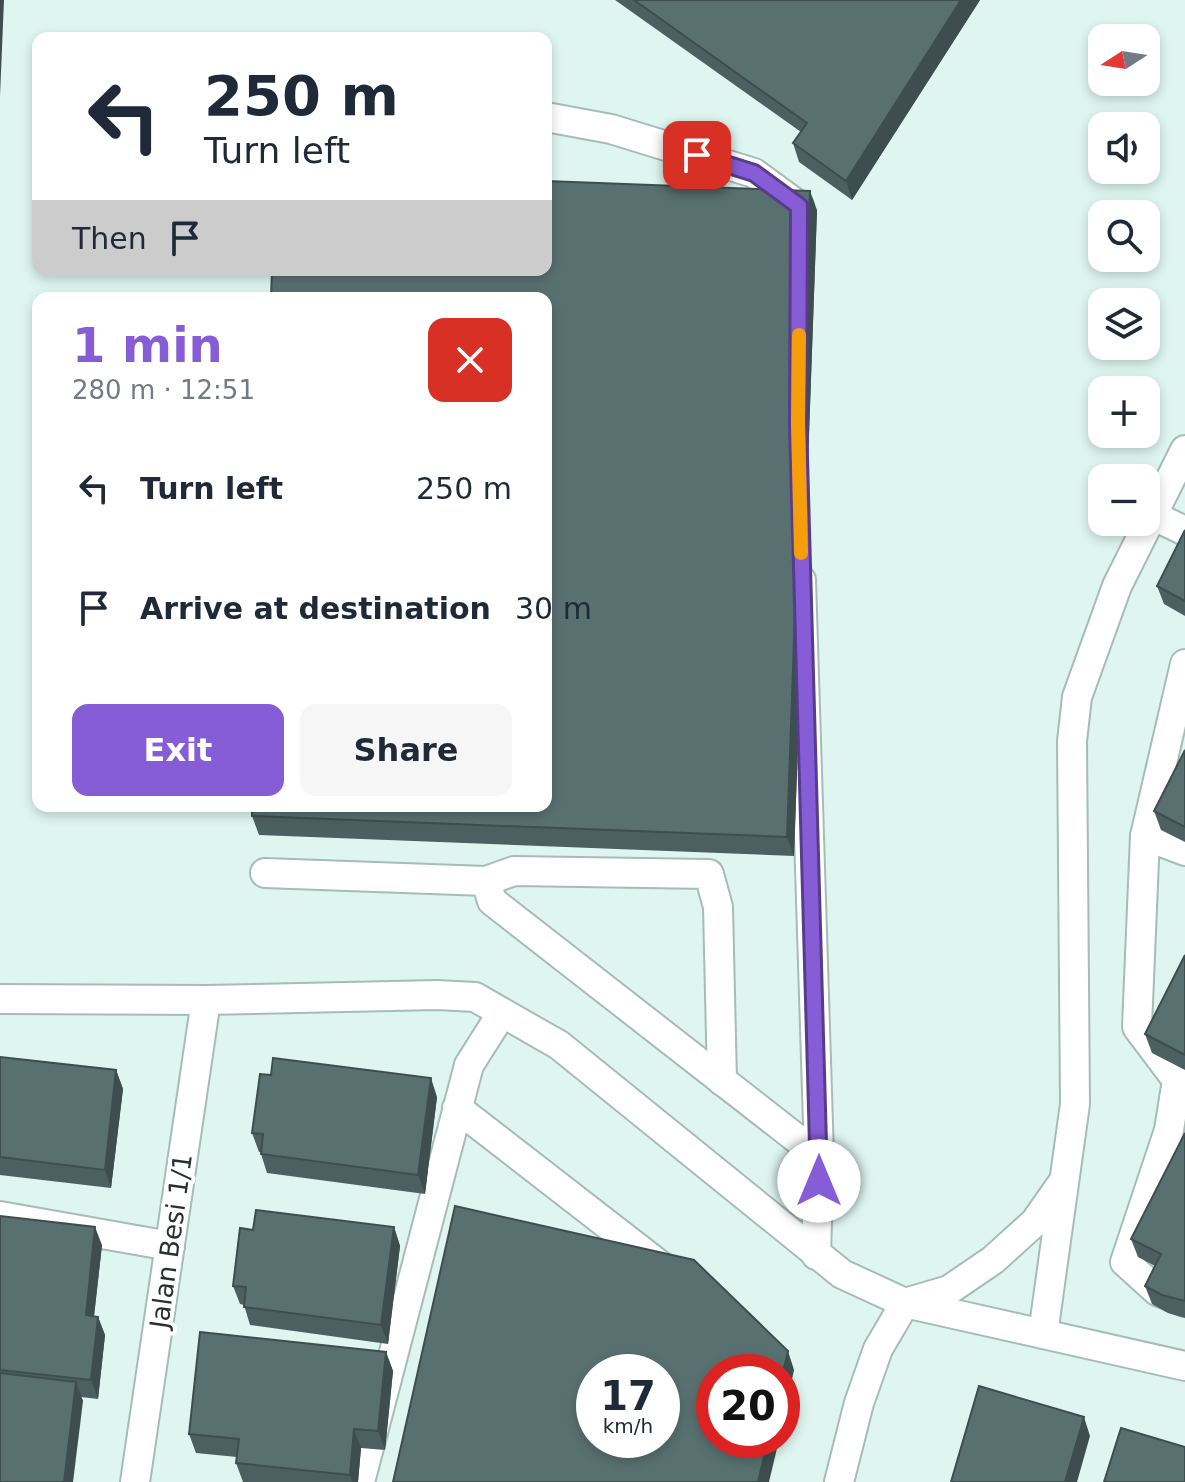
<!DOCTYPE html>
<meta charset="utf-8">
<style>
:root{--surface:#fff;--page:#f6f6f7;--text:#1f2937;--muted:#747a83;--accent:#865dd7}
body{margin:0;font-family:"DejaVu Sans",sans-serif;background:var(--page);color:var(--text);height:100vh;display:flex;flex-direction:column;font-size:30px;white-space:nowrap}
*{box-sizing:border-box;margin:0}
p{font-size:26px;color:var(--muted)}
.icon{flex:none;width:44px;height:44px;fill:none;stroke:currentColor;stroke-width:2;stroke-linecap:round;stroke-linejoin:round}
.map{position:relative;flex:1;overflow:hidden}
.details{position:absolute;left:32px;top:292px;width:520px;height:520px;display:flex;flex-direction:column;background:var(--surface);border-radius:16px;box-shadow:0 4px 12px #0003}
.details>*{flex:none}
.hud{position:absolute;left:32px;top:32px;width:520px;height:244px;border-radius:16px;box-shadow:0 4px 12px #0003;background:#fff;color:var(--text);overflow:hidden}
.needle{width:52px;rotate:258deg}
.controls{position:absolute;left:1088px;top:24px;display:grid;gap:16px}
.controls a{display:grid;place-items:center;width:72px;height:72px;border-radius:16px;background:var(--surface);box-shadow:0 4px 12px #0003;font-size:40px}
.speed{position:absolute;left:576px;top:1354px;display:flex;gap:16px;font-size:40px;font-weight:700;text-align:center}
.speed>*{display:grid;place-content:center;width:104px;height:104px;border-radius:50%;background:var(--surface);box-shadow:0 4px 12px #0003;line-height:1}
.speed small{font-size:20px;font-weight:400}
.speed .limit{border:12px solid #d22;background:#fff;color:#111}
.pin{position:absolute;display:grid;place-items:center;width:68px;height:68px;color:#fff;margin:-34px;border-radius:16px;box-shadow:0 4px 12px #0006}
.me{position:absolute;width:88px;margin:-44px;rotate:0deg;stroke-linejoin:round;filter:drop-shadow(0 0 6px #0008)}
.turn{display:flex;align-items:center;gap:28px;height:168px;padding:0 40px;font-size:36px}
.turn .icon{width:104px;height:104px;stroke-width:2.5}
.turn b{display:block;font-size:56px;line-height:68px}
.then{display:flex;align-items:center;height:76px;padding:0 40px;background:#0003;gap:16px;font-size:30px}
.round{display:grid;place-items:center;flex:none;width:84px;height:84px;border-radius:16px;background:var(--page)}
.overview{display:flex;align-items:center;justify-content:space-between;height:136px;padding:0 40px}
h1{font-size:48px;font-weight:700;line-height:60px;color:var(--accent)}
.action{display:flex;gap:16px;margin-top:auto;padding:16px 40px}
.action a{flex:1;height:92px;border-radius:16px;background:var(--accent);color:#fff;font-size:32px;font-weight:700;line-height:92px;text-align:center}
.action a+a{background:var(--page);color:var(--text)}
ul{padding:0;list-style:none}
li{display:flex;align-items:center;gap:24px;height:120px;padding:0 40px}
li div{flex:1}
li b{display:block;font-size:30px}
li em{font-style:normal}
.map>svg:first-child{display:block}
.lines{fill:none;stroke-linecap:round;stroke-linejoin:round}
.minor-casing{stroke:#a6bcb6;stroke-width:32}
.minor{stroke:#fff;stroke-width:28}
.wall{fill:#4d6061}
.shaded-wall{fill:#3e4e4f}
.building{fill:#597071;stroke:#3e4e4f;stroke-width:2;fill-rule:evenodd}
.route-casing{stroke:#573c8c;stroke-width:20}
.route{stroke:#865dd7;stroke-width:14}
.slow{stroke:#f59e0b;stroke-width:14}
.labels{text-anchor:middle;stroke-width:8;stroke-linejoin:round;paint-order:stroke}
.street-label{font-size:26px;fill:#27302e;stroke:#fff}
</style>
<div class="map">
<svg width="1185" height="1482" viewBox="0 0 1185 1482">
<rect width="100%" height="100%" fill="#dff6f0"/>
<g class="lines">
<defs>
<g id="minor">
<path d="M546 117 611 129 754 173 799 206 800 219"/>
<path d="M1152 515 1185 531"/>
<path d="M801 580 819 1156 816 1255"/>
<path d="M1185 664 1145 836 1137 1027 1177 1080 1169 1130 1125 1262 1157 1291 1185 1302"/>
<path d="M1145 836 1185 851"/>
<path d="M265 873 486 881 492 901 819 1156"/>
<path d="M486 881 514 871 709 874 718 907 722 1081"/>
<path d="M0 999 206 1000 437 995 475 997 559 1045 842 1274 905 1303 1185 1366"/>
<path d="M457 1108 666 1270"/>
<path d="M0 1216 170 1246"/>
<path d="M1043 1334 1075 1104 1072 741 1077 697 1117 586 1185 450"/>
<path d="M135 1482 206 1000"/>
<path d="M360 1482 469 1065 502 1013"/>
<path d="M839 1482 859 1403 878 1349 905 1303 949 1290 993 1260 1035 1222 1063 1182"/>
</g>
</defs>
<use href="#minor" class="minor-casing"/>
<use href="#minor" class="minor"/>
</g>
<g class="wall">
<path d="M615 0H980L852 200 799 162 793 143 801 132Z"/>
<path d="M817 210 794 856 259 835 252 816Z"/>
<path d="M1185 530V616L1164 604 1157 586Z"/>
<path d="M1185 750V842L1161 830 1154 811Z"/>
<path d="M1185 955V1070L1152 1053 1145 1034Z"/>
<path d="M0 1057 116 1070 123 1089 111 1188 0 1175Z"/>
<path d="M437 1097 425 1194 267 1173 261 1154V1152H259L252 1133Z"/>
<path d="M1185 1133V1318L1168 1313 1152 1304 1145 1286 1155 1266 1138 1257 1131 1239Z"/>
<path d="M0 1216 102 1245 94 1316 98 1317 105 1335 98 1399 81 1397 83 1401 0 1482Z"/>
<path d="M394 1227 400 1246 388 1344 250 1325 244 1305 240 1304 233 1286 253 1230Z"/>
<path d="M386 1352 393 1371 385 1450 361 1448 358 1482H243L236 1463 237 1457 196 1453 189 1434Z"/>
</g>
<g class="shaded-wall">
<path d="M0 0H4L0 96Z"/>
<path d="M961 0H980L852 200 846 181Z"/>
<path d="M810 191 817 210 794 856 787 837Z"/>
<path d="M116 1070 123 1089 111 1188 105 1170Z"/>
<path d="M431 1078 437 1097 425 1194 418 1175Z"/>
<path d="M95 1227 102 1245 92 1334 86 1315Z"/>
<path d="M394 1227 400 1246 388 1344 381 1325Z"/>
<path d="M98 1317 105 1335 98 1399 91 1380Z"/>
<path d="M788 1351 794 1370 782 1425V1376Z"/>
<path d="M386 1352 393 1371 385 1450 378 1431Z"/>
<path d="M76 1382 83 1401 73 1482H64Z"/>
<path d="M1084 1417 1090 1436 1077 1482H1065Z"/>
<path d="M354 1429 361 1448 358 1482H352L350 1475Z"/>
<path d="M768 1440H779L769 1482H758Z"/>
</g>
<g class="building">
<path d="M634 0H961L846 181 793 143 807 123Z"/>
<path d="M546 181 810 191 787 837 252 816V806H546V298H271L272 270H546Z"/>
<path d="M1185 530V601L1157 586Z"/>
<path d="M1185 750V827L1154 811Z"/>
<path d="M1185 955V1055L1145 1034Z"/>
<path d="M0 1057 116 1070 105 1170 0 1157Z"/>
<path d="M273 1058 431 1078 418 1175 261 1154 263 1134 252 1133 260 1074 271 1075Z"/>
<path d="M1185 1133V1301L1162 1295 1145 1286 1161 1254 1131 1239Z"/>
<path d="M455 1206 694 1260 788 1351 782 1376V1372H714V1440H768L758 1482H393ZM594 1372H662V1440H594Z"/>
<path d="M256 1210 394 1227 381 1325 244 1307 246 1287 233 1286 240 1228 253 1230Z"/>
<path d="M0 1216 95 1227 86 1315 98 1317 91 1380 0 1370Z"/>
<path d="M200 1332 386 1352 378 1431 354 1429 350 1475 236 1463 239 1439 189 1434Z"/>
<path d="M0 1373 76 1382 64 1482H0Z"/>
<path d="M979 1386 1084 1417 1065 1482H951Z"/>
<path d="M1121 1428 1185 1447V1482H1104Z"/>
</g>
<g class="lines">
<defs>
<path id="route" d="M697 155 754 173 799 206 798 422 819 1181"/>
</defs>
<use href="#route" class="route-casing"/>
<use href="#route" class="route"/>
<path class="slow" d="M799 335 798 422 801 553"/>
</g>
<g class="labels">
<g class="street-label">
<text transform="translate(171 1241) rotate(-82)" y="9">Jalan Besi 1/1</text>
</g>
</g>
</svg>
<div class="controls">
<a><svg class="needle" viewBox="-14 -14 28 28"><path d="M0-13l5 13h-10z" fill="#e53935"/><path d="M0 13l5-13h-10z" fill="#747a83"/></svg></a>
<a><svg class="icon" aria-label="sound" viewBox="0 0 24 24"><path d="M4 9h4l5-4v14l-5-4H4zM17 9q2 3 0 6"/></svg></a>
<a><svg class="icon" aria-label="search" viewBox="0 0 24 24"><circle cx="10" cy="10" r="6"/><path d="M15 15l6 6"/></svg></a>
<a><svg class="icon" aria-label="layers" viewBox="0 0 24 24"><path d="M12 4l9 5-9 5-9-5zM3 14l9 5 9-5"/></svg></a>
<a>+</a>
<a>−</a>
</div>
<div class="speed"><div>17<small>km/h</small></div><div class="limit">20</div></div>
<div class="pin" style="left:697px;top:155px;background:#d93025"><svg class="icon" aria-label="arrive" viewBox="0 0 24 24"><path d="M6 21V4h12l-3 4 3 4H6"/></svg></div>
<svg class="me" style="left:819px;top:1181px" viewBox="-20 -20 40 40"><circle r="19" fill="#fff"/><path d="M0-13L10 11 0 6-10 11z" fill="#865dd7"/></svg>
<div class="hud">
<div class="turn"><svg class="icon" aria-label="left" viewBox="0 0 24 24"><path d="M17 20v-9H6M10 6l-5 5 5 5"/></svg><div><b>250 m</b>Turn left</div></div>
<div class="then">Then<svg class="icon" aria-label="arrive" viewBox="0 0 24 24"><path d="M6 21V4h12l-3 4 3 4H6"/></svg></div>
</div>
<section class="details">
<div class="overview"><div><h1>1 min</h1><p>280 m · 12:51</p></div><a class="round" style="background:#d93025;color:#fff"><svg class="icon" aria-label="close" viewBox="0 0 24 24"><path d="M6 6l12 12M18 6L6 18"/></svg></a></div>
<ul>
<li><svg class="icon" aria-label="left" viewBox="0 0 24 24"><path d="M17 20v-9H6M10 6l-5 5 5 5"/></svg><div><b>Turn left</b></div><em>250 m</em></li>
<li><svg class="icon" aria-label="arrive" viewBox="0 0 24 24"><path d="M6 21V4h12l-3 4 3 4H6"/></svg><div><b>Arrive at destination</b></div><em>30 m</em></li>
</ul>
<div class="action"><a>Exit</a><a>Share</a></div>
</section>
</div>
